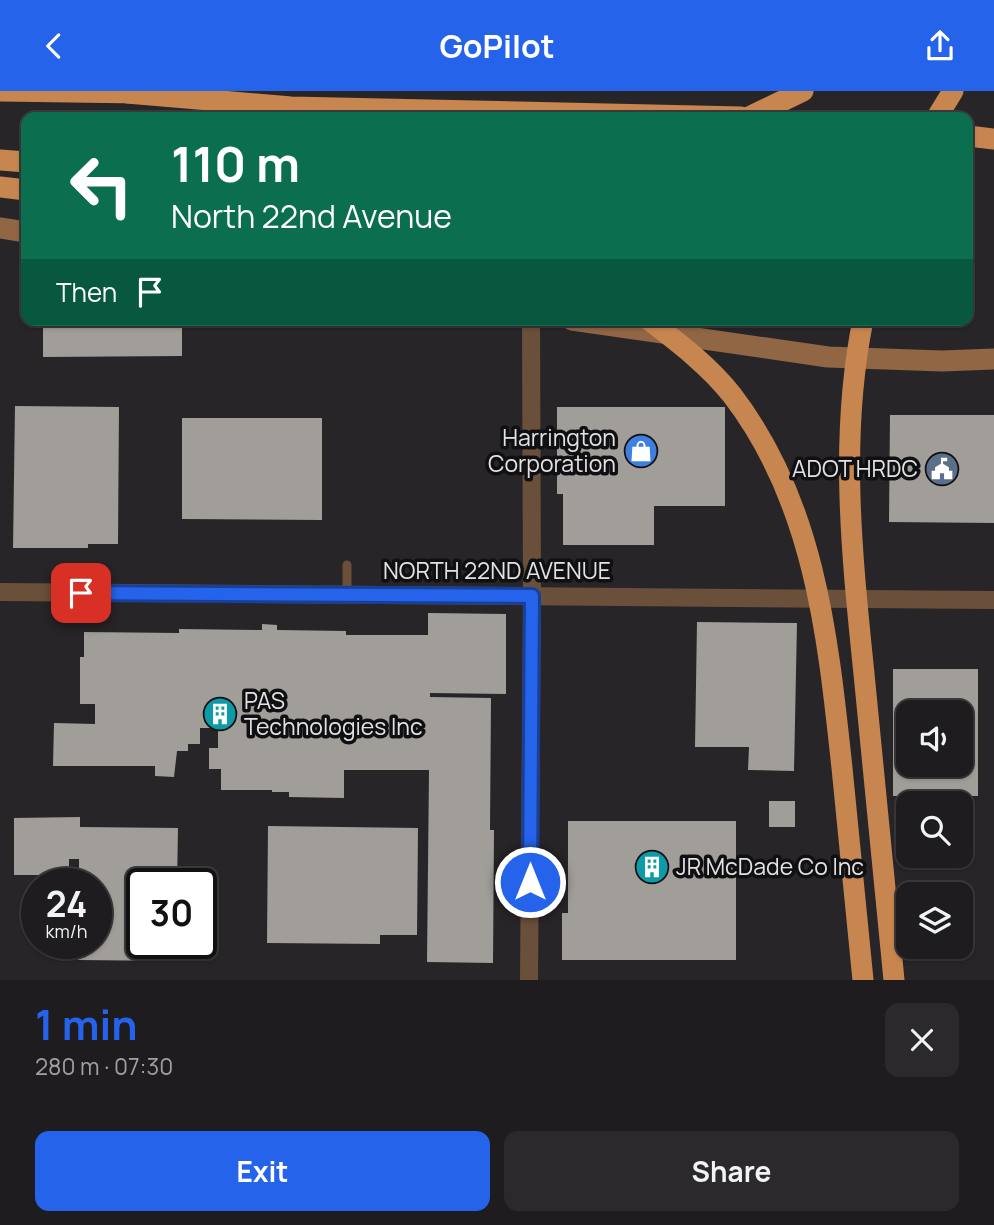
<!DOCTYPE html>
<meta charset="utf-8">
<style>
:root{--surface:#1e1c1f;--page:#2b292c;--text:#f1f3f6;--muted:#a1a1a4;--line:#3c3a3d;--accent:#2563eb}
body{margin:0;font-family:Manrope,sans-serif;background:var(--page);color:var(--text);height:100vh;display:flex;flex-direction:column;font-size:26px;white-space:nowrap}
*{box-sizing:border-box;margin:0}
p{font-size:23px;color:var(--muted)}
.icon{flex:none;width:38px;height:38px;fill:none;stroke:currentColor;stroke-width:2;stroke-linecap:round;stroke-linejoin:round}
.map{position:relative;height:889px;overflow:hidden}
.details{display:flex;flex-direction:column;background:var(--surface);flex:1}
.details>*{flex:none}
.guide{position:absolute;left:21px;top:21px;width:952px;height:214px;border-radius:14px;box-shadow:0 2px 5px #0004,0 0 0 2px var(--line);background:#0b6e4f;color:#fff;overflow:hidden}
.fabs{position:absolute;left:896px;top:609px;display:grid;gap:14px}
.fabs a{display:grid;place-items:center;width:77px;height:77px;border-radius:14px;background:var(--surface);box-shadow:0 2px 5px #0004,0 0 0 2px var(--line);font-size:35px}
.speed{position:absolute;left:21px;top:777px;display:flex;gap:14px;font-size:35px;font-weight:700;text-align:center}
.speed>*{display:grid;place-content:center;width:91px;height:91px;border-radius:50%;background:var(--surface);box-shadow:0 2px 5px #0004,0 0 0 2px var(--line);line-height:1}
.speed small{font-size:18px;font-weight:400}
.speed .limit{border:4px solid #111;border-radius:10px;background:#fff;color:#111}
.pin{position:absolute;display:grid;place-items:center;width:60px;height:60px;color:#fff;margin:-30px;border-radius:14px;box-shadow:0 4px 10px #0006}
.me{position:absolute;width:77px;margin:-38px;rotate:0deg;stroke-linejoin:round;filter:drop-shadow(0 0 5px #0008)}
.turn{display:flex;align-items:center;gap:24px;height:147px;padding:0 35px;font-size:32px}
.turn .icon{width:91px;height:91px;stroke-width:2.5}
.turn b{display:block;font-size:49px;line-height:60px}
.then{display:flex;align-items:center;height:66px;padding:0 35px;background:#0003;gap:14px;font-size:26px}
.round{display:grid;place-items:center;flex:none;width:74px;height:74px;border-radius:14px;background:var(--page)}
.summary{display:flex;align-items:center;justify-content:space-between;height:119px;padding:0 35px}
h1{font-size:42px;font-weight:700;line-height:52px;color:var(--accent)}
.action{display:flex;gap:14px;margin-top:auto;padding:14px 35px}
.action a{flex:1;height:80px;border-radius:14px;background:var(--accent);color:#fff;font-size:28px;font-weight:700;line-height:80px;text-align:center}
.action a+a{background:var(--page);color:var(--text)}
header{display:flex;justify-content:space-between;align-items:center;height:91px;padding:0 35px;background:var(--accent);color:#fff;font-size:32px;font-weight:700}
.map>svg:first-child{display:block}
.building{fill:#a19e99;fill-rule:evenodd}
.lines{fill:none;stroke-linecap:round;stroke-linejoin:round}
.service{stroke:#6a503b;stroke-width:9}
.minor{stroke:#6a503b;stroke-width:18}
.secondary{stroke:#906644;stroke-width:21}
.motorway{stroke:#c7864f;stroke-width:21}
.route-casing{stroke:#184099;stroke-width:18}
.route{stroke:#2563eb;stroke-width:12}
.labels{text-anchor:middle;stroke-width:7;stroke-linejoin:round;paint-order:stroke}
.poi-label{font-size:23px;fill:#e3e1e4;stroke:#100f11;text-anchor:end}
.street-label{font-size:23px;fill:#e3e1e4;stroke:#100f11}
</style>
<header><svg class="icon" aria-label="back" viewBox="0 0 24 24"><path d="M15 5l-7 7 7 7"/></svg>GoPilot<svg class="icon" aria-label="share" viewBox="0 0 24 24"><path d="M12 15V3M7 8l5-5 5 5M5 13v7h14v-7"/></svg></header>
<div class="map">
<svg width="994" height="889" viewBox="0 0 994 889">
<rect width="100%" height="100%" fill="#282529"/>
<g class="building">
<path d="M43 229H182V265L43 266Z"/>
<path d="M15 315 119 316 118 453H88V457H13Z"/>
<path d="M557 316H725V415H654V454H563V403H557Z"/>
<path d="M890 324H994V432L889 431Z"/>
<path d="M182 327H322V429L182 428Z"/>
<path d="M428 522 506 523V603L430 602V606L491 607 490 739H494L493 872 427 871 429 679H344V707L289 706V701H272V699H221V678H209V657H218V637H200V653H188V660H177L174 686 155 685V675H53L54 632 95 633V613H80V566H84V541L179 542V538L262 539V533L277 534V539L346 540V544H428Z"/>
<path d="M697 531 797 532 794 680 748 679 749 656H695Z"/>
<path d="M893 578H978V705H893ZM908 621H961V674H908Z"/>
<rect x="769" y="710" width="26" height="26"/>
<path d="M80 726V736L178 737 177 793H142V852H176V870L78 869V852H96V793H79V768H69V784H14V727Z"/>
<path d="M568 730H736V869H562V822H568Z"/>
<path d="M268 735 418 737 417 844H380V853L267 852Z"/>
</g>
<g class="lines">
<path class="service" d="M347 474V503"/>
<g class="minor">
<path d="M0 501 994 509"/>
<path d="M529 889 532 504 531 229"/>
</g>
<g class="secondary">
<path d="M0 137 26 141"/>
<path d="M572 229 828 266 942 270 994 268"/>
</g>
<g class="motorway">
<path d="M0 0 141 2"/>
<path d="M127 2 291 16 741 26"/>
<path d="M749 26 803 0"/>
<path d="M937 26 953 0"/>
<path d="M968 45 994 48"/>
<path d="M0 69 26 71"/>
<path d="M0 96 26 99"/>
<path d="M649 229C679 252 709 275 732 304 815 412 828 547 842 677 849 748 856 818 863 889"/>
<path d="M863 229C839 347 852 465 864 583 874 685 884 787 894 889"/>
</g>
</g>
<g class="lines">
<defs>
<path id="route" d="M81 502 532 505 530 791"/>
</defs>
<use href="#route" class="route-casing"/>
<use href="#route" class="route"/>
</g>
<defs>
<symbol id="shop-disc" viewBox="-11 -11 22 22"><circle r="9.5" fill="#3f7fe0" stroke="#100f11"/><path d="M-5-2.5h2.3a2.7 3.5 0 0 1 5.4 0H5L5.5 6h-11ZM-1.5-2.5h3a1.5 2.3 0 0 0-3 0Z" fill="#fff"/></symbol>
<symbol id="civic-disc" viewBox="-11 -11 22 22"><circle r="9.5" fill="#5c6f8a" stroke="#100f11"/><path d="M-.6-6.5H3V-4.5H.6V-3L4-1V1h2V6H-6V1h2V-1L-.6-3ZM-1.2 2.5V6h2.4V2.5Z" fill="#fff"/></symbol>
<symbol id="building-disc" viewBox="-11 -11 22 22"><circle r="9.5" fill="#0f9aa8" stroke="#100f11"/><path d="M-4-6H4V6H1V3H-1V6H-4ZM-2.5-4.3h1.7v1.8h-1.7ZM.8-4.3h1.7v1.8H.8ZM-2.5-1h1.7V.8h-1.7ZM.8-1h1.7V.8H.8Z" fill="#fff"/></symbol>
</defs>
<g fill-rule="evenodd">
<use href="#shop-disc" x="622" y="341" width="38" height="38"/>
<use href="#civic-disc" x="923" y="359" width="38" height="38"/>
<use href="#building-disc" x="201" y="604" width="38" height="38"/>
<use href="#building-disc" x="633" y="757" width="38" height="38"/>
</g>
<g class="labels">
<g class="poi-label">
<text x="616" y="355">Harrington<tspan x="616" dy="26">Corporation</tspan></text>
<text x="918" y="386">ADOT HRDC</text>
<text x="244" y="618" text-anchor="start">PAS<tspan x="244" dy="26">Technologies Inc</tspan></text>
<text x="676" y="784" text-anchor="start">JR McDade Co Inc</text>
</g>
<g class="street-label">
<text x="497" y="488">NORTH 22ND AVENUE</text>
</g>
</g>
</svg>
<div class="fabs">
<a><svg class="icon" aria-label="sound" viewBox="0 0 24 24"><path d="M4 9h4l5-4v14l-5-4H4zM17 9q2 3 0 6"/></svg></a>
<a><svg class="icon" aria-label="search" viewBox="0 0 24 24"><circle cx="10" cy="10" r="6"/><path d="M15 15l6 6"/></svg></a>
<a><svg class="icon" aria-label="layers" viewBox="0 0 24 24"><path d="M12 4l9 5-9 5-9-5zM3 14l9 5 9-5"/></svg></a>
</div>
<div class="speed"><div>24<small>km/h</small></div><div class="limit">30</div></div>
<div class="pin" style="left:81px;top:502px;background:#d93025"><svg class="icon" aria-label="arrive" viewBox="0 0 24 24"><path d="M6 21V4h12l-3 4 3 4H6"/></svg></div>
<svg class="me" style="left:530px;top:791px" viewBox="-20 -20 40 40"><circle r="17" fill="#2563eb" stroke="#fff" stroke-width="3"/><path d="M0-11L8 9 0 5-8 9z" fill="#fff"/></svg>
<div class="guide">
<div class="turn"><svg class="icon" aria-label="left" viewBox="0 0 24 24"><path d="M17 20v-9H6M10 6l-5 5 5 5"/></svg><div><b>110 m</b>North 22nd Avenue</div></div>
<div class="then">Then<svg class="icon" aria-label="arrive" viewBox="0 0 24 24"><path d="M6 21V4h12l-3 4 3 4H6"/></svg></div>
</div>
</div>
<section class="details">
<div class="summary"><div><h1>1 min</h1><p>280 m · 07:30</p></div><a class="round"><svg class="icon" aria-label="close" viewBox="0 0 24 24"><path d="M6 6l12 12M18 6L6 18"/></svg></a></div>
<div class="action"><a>Exit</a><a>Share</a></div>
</section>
